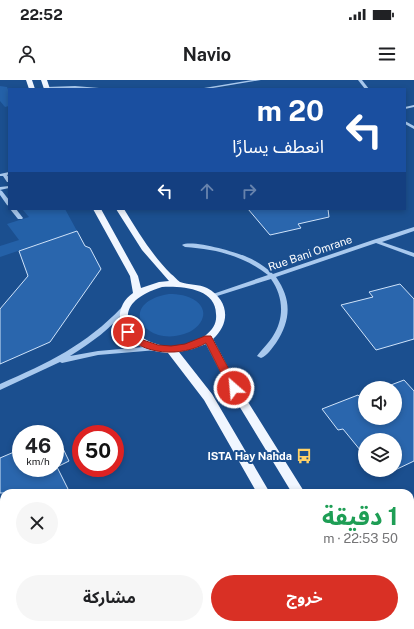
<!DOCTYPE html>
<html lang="ar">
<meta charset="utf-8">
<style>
:root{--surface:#fff;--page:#f6f6f6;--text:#202124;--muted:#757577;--accent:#d93025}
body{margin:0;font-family:"Public Sans","Noto Sans Arabic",sans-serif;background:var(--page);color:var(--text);direction:rtl;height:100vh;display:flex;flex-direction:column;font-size:15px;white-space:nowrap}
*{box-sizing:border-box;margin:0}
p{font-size:13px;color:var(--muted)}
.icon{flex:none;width:22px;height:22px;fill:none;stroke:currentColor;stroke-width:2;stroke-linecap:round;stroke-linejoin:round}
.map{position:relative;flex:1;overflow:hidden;direction:ltr}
.sheet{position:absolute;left:0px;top:409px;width:414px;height:140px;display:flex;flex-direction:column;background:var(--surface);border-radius:12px 12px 0 0;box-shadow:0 2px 6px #0003;direction:rtl}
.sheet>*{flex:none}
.top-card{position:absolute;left:8px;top:8px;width:398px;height:122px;border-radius:0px;box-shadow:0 2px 6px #0003;direction:rtl;background:#1a4fa0;color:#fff;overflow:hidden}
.buttons{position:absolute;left:358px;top:301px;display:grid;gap:8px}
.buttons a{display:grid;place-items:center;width:44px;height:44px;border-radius:50%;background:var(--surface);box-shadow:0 2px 6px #0003;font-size:20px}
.speed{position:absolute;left:12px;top:345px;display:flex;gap:8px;font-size:20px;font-weight:700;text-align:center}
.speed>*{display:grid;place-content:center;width:52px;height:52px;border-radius:50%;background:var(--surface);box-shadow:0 2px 6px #0003;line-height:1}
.speed small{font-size:10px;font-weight:400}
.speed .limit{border:6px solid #d22;background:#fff;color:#111}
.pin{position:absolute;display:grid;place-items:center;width:34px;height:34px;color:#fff;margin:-17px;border:2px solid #fff;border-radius:50%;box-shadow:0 1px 4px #0007}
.me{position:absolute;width:44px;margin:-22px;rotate:333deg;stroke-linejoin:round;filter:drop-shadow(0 0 3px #0008)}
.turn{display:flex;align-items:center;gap:14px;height:84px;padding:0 16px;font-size:18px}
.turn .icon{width:52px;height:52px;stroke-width:2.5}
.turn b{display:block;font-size:28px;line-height:34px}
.lanes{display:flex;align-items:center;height:38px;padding:0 16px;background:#0003;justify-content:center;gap:20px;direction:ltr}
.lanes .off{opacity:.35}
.round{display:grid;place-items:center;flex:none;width:42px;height:42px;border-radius:21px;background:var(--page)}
.overview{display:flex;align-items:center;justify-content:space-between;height:68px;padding:0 16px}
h1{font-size:24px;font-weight:700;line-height:30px;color:#1e9e55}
.primary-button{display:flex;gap:8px;margin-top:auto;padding:8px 16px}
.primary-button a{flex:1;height:46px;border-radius:24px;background:var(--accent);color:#fff;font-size:16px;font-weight:700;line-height:46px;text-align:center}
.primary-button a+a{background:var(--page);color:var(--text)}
.status{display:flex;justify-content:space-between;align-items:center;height:28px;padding:0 20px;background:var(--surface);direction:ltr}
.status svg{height:11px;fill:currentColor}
header{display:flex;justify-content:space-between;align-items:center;height:52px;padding:0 16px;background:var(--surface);font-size:18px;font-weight:700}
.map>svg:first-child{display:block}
.green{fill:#2461a8}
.building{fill:#2a66ad;stroke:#cfe3fa}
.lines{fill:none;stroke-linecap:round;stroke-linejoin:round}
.minor{fill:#a9c9ee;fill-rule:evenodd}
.major{fill:#f0f6ff;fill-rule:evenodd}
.route{fill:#d93025;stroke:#8d1f18}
.labels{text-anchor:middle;stroke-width:4;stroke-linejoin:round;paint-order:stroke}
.street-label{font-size:11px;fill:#fff;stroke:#1b4f8f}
.poi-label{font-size:11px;font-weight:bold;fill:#fff;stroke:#1b4f8f;text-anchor:end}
</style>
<div class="status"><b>22:52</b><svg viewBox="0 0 49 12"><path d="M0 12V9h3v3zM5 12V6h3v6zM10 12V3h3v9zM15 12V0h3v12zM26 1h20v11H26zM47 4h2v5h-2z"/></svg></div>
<header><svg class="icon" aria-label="menu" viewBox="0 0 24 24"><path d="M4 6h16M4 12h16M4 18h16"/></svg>Navio<svg class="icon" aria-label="person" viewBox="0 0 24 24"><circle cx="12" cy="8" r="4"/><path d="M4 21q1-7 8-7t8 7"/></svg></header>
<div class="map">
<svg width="414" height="549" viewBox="0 0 414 549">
<rect width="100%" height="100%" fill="#1b4f8f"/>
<g class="green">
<path d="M0 6 7 7 9 12V26L5 27 0 21Z"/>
<path d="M22 129H65L77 151 0 177V166L19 160 7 144 29 137Z"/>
<path d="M169 214C178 214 188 215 196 221 212 233 199 250 184 254 144 267 116 223 169 214Z"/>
</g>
<g class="building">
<path d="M248 129H328L329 137 298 144 301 148 270 155Z"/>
<path d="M77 151 85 166 90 168 101 189 50 262 0 284V229L28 196 19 171Z"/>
<path d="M400 204 414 219V259L376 270 341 225 373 217 369 212Z"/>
<path d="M404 300 414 311V381L395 390V360H365V376L343 349 338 350 322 329 358 315 360 317 365 315V338H395V308H383Z"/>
<path d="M56 354 69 381 57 387 70 413H0V378L21 369V388H55Z"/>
</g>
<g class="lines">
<g class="minor">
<path d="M252 0H261L207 9H198Z"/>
<path d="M358 0H362L369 9H365Z"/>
<path d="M75 6 99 8 101 9H45L44 8 46 7Z"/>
<path d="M414 25V27L405 29V27Z"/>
<path d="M405 41 414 46V49L405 44Z"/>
<path d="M9 92V94L7 95 9 98V102H7L3 96H0V94Z"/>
<path d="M9 106V108L0 110 2 111 9 120V126L7 125 0 115V107Z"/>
<path d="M10 129H16L23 138 22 139H18Z"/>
<path d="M414 147V151L382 162 414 173V177L376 163 276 197C292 220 291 240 276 263 272 268 267 276 261 278L257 276C262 269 269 263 273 256 285 237 283 216 271 199L214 217H210L209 216 210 215 268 195C244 176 216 169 185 167L182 165C191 159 236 172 247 177 257 181 265 187 273 194L373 160Z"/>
<path d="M124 226 127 228C112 248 91 263 70 276L98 271 155 266H157L158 268 157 270 98 275 62 283 60 282 0 310V304C48 283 86 265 122 227Z"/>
</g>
<g class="major">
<path d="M26 0H32L35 9H29Z"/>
<path d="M41 0H47L50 9H44Z"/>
<path d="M93 129H101L138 196 141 208 159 202 169 201 142 170 116 129H124C138 152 152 175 171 194 174 196 177 200 180 202 189 205 199 204 207 208 229 220 231 243 213 259L238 306 305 413H292L230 311 206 264 193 269 179 272 212 314 270 413H257L204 320 168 273C157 272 146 270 136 264 116 251 114 226 133 213L130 196ZM162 207C181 206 216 208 216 234 217 243 213 249 206 255 160 291 83 231 162 207Z"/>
<path d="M333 545H349L350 549H334Z"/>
<path d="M373 545H388L389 549H374Z"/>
</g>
</g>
<path class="route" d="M128 249 143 260 158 265 171 266 185 264 205 256H211L239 308 234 312 230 311 206 263C182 277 141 276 124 252Z"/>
<defs>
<symbol id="bus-bare" viewBox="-9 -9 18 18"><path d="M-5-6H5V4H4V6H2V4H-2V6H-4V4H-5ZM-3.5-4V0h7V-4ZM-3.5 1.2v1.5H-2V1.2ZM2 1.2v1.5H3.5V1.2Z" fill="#ffd166" stroke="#1b4f8f" stroke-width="2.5" paint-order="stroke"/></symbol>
</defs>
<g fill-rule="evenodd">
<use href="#bus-bare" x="293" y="365" width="22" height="22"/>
</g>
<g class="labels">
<g class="street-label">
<text transform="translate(310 173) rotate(-19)" y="4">Rue Bani Omrane</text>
</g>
<g class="poi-label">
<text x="292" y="380">ISTA Hay Nahda</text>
</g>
</g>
</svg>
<div class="buttons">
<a><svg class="icon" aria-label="sound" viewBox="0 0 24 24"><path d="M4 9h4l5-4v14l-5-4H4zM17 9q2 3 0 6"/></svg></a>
<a><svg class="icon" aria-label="layers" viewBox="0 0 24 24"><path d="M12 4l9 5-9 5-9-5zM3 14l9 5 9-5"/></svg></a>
</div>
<div class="speed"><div>46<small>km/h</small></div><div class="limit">50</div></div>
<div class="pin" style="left:128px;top:252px;background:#d93025"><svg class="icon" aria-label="arrive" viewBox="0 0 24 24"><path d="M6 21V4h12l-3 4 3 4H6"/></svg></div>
<svg class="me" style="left:234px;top:308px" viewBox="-20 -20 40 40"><circle r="17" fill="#d93025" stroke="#fff" stroke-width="3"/><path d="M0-11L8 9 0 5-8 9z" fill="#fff"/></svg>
<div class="top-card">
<div class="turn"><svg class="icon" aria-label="left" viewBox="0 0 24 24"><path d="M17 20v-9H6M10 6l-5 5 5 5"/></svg><div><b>20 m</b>انعطف يسارًا</div></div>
<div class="lanes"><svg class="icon" aria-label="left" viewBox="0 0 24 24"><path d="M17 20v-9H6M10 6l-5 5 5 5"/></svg><svg class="icon off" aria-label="ahead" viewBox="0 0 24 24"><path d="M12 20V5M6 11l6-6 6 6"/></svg><svg class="icon off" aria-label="right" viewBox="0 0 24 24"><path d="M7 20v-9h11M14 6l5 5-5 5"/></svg></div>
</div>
<section class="sheet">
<div class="overview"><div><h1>1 دقيقة</h1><p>50 m · 22:53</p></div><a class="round"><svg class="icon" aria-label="close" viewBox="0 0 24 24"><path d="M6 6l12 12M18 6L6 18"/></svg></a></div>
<div class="primary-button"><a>خروج</a><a>مشاركة</a></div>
</section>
</div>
